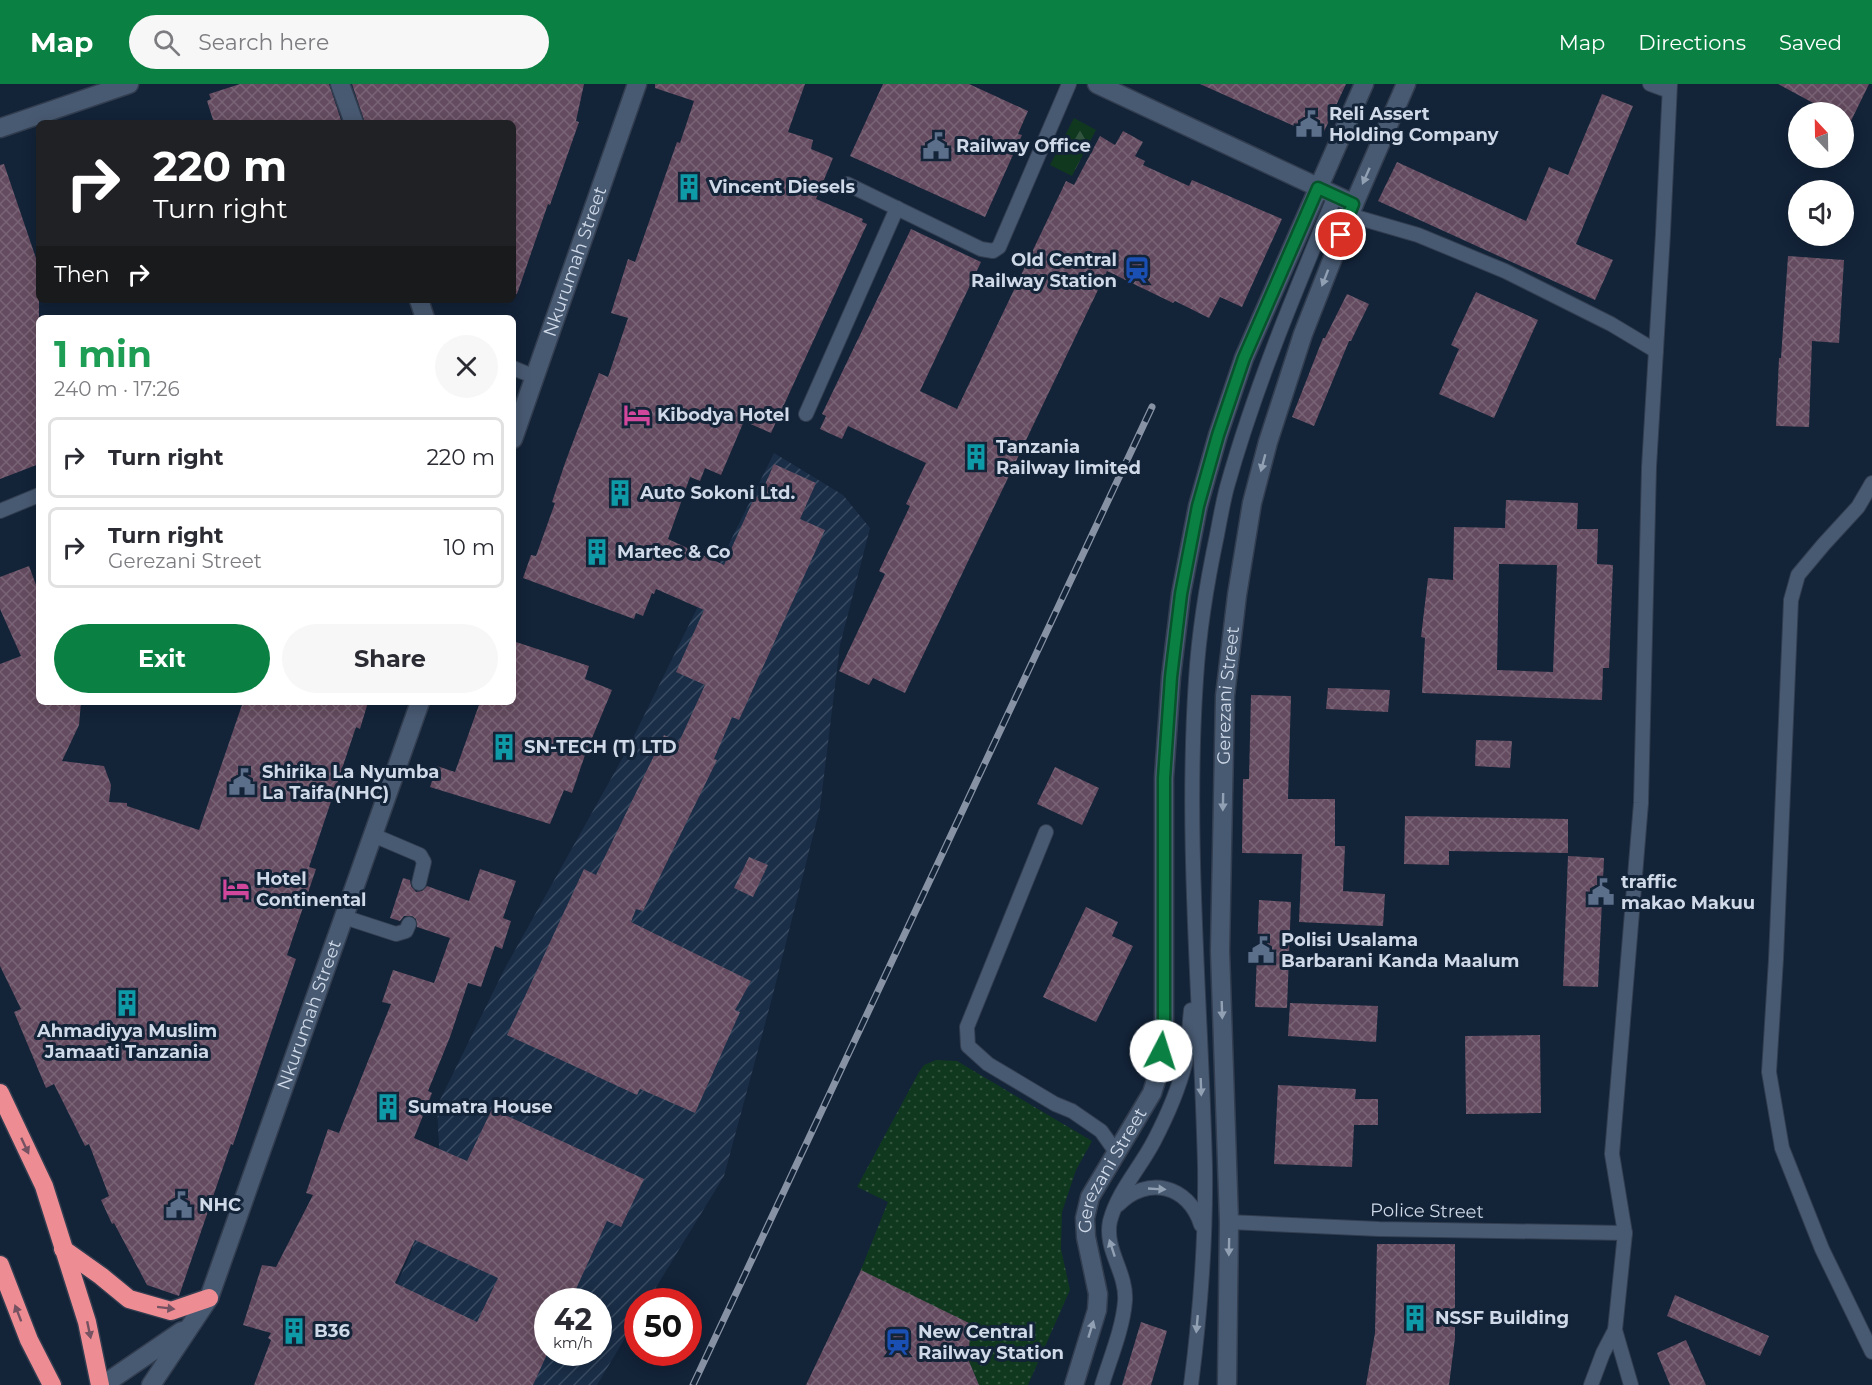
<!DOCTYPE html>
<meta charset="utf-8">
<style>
:root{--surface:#fff;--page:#f7f7f7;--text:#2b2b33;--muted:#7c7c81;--line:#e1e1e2;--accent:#0b8043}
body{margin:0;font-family:Montserrat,sans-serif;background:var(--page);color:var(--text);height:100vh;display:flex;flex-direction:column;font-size:22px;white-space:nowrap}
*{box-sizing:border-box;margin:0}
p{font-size:20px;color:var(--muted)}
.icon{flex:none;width:33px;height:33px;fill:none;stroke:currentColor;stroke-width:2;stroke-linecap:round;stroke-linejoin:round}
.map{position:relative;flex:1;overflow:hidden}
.panel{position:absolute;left:36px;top:231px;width:480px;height:390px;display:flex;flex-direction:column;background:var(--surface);border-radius:9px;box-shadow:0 3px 15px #0003}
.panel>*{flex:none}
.banner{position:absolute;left:36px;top:36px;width:480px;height:183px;border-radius:9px;box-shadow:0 3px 15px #0003;background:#202124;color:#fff;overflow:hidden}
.needle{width:39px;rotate:338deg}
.fabs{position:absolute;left:1788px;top:18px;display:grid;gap:12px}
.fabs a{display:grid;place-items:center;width:66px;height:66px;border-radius:50%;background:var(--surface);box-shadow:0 3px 15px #0003;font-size:30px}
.speed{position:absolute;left:534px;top:1204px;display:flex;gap:12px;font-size:30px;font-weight:700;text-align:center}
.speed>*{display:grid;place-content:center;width:78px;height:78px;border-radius:50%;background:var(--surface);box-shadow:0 3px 15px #0003;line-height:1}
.speed small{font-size:15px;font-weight:400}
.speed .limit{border:9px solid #d22;background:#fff;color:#111}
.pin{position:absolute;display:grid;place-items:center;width:51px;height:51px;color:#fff;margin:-26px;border:3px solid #fff;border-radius:50%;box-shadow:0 2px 6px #0007}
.me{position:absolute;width:66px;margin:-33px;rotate:5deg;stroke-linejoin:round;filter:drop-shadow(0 0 4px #0008)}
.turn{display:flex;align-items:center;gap:21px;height:126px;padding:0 18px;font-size:27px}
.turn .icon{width:78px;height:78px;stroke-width:2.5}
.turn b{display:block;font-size:42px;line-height:51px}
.then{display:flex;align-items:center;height:57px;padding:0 18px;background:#0003;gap:12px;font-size:22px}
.round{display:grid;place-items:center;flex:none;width:63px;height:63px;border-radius:32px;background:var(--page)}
.headline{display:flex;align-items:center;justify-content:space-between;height:102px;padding:0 18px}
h1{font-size:36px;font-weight:700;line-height:45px;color:#1e9e55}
.button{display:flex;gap:12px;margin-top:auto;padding:12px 18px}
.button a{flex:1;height:69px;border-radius:36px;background:var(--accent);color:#fff;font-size:24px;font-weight:700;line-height:69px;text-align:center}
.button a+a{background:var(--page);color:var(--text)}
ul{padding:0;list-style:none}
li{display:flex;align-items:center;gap:18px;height:81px;margin:0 12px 9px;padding:0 6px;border:3px solid var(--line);border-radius:9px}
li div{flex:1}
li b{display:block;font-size:22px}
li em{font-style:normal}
header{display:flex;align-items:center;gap:36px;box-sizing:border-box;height:84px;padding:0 30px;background:var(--accent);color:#fff}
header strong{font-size:28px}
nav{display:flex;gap:33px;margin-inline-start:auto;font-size:21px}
.search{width:420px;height:54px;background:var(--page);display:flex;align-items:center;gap:15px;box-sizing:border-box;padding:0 21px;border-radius:33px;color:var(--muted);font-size:22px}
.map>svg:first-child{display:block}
.industrial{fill:url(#industrial-furrows);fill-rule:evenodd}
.green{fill:url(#green-dots)}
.forest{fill:url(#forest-firs)}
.building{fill:url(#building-cross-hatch);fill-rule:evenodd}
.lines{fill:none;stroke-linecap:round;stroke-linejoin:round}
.lane-casing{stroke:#323d4f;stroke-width:16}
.street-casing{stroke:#323d4f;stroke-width:21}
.secondary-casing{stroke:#323d4f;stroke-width:21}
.highway-casing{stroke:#323d4f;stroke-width:21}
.lane{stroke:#485a72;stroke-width:14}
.street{stroke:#485a72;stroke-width:18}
.secondary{stroke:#485a72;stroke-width:18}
.highway{stroke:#ed8c93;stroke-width:18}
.rail-casing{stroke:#8793a4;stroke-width:7}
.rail{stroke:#132338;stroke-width:4.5;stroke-dasharray:14;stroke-linecap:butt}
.oneway{fill:#92a0b3}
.oneway2{fill:#755261}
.route-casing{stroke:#07532c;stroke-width:15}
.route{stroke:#0b8043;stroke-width:10}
.labels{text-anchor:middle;stroke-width:6;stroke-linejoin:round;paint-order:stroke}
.poi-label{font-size:18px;font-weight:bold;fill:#cfd9e8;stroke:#132338;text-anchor:start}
.street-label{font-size:18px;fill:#cfd9e8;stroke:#132338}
</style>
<header>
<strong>Map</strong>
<div class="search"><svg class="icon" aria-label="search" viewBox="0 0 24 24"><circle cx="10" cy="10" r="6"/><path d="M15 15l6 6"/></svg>Search here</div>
<nav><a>Map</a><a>Directions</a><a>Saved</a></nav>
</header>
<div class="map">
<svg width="1872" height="1301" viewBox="0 0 1872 1301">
<defs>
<pattern id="industrial-furrows" width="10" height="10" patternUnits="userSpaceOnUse" patternTransform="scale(1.5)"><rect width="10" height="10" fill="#1a2e47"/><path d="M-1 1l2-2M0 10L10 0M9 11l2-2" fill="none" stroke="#3a4c62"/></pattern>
<pattern id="green-dots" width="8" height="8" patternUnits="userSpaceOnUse" patternTransform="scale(1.5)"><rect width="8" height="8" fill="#10381e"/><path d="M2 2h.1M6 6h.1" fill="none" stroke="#32543f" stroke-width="1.8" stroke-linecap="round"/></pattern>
<pattern id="forest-firs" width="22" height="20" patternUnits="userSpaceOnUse" patternTransform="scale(1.5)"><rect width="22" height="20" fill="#10381e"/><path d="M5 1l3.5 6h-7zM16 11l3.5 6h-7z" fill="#32543f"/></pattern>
<pattern id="building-cross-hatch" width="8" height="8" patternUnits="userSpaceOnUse" patternTransform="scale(1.5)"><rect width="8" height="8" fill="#644b5f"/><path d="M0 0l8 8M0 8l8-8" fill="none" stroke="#796476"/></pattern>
</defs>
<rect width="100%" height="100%" fill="#132338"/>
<path class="industrial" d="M774 369 843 411 870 444 840 561 820 724 772 914 724 1092 647 1218H638L637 1234 597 1301H337L352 1298 411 1169 439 1063 437 1022 505 884 627 666ZM548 1218H598V1269H548Z"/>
<path class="green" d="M936 976 957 977 1092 1057 1076 1086 1062 1128 1061 1165 1070 1206 1028 1301H979L968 1275 971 1240 860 1188 888 1118 857 1103 919 988 924 981Z"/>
<path class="forest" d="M1074 34 1096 46 1072 92 1050 81Z"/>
<g class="building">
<path d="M240 0H329L342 39H214L207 17 211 15 209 10Z"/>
<path d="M352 0H584L576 37 579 38 550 121 548 120 517 210H513V39H365Z"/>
<path d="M655 0H805L788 48 813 56 811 65 833 74 816 115 863 135 862 138 867 140 771 349 744 337 721 391 705 384 700 397 690 393 668 455 724 481 755 412 759 414 774 380 816 399 800 435 825 446 739 636 732 633 714 675 717 676 643 827 636 825 631 838 751 897 735 926 740 928 695 1029 640 1005 637 1011 507 951 584 785 596 791 664 651 679 658 705 601 676 588 704 526 656 505 654 510 652 509 643 532 636 529 634 535 523 494 531 471 536 472 555 419 552 418 565 379 599 289 608 293 628 234 611 229 628 175 635 178 677 58 680 59 694 17 655 4Z"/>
<path d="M883 0H969L1028 27 1018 50 1022 51 985 133 850 72Z"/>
<path d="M1200 0H1346L1321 54Z"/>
<path d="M1778 0H1869L1850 39 1844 36V28H1830Z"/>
<path d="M1602 10 1633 22 1576 160 1613 176 1595 216 1378 117 1397 78 1526 137 1549 83 1568 91Z"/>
<path d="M1123 47 1143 58 1135 72 1145 77 1143 81 1189 102 1192 96 1282 135 1242 223 1220 213 1209 234 1175 217 1173 219 1107 187 905 609 873 594 869 601 839 587 885 490 879 487 910 422 906 420 926 379 848 342 842 355 820 345 826 332 822 330 911 145 981 178 920 307 957 325 1066 97 1074 101 1100 52 1115 61Z"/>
<path d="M4 80 39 183V380L0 395V81Z"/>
<path d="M1788 172 1844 176 1839 259 1812 257 1809 343 1776 342 1779 274H1781Z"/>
<path d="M1476 208 1538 236 1494 334 1439 310 1459 265 1451 261Z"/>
<path d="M1347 210 1369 220 1351 257H1349L1314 342 1292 333 1323 254H1325Z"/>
<path d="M1506 416 1578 419 1577 445H1598L1597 480 1613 481 1609 584H1603L1602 616 1422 609 1425 554 1421 553 1428 494 1453 496 1454 443 1505 444ZM1499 480 1557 481 1553 588 1497 586Z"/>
<path d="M29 482 39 509V618H81L79 641 62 677 104 682 111 701 109 718 127 719V722L199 746 243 618H368L360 645 356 643 309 783 316 785 287 871 296 875 233 1061 231 1060 179 1212 147 1201 114 1139 112 1140 101 1116 109 1112 89 1060 85 1062 54 1000 46 1004 14 928 21 925 0 882V580L21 572 0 525V493Z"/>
<path d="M513 557 589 582 585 595 612 606 585 671 572 709 564 706 550 740 430 703 437 682 455 688 480 618H513Z"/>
<path d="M1328 604 1390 606 1388 628 1326 625Z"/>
<path d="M1251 611 1291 612 1288 715H1335V762H1345L1343 807 1385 810 1383 842 1299 838 1302 770 1242 769 1243 695H1249Z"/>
<path d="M1476 656 1512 657 1510 684 1475 682Z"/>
<path d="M1055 683 1099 704 1082 741 1037 720Z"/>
<path d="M1405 732 1568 735V769L1449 767V781L1404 780Z"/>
<path d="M1568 772 1604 774 1598 903 1563 902Z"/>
<path d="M749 773 768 781 753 813 734 804Z"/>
<path d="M480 785 516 797 503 834 511 837 502 865 495 862 481 903 468 899 450 953 428 1007 432 1009 414 1054 467 1077 492 1025 644 1095 621 1143 607 1137 570 1218H548V1268L533 1301H254L271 1256 268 1254 271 1249 243 1241 262 1181 276 1183 313 1111 306 1109 328 1045 339 1049 391 920 382 918 393 886 434 899 450 854 417 843 416 835 412 832H404L400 837 390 834 403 794 410 796 411 802 416 808 422 807 427 802 469 817ZM415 1156 498 1194 477 1238 395 1199Z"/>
<path d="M1259 816 1291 818 1287 924 1255 923Z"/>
<path d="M1086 823 1118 838 1112 852 1133 862 1096 938 1043 913Z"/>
<path d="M1290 919 1378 922 1376 958 1288 952Z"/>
<path d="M1540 951 1541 1029 1466 1030 1465 952Z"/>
<path d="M1278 1001 1356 1005 1355 1015H1378V1041H1354L1352 1083 1274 1080Z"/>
<path d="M1377 1160H1455V1254L1449 1301H1366L1375 1249Z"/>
<path d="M861 1186 971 1240 968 1275 979 1301H806Z"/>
<path d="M1675 1211 1769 1252 1760 1272 1667 1232Z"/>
<path d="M1141 1238 1167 1247 1151 1301H1122Z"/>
<path d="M1686 1256 1706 1301H1670L1657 1269Z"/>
</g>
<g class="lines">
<defs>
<g id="lane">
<path d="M1650 0 1669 7"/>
<path d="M847 100 981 165 993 167 999 163 1069 0"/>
<path d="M1349 131 1418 151 1505 187 1611 240 1656 267"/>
<path d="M513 284 535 293"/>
<path d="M806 330 897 124"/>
<path d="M1872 399 1858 423 1824 460 1798 491 1791 516 1776 875 1769 988 1782 1064 1822 1165 1872 1268"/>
<path d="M0 427 39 411"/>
<path d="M1046 748 967 943 968 962 988 980 1055 1020 1072 1027 1101 1047 1116 1068"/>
<path d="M373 751 420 771 424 778 419 799"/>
<path d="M344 833 396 850 406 847 409 840"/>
<path d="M1118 1121C1147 1091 1189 1101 1201 1141"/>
<path d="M1229 1138 1379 1145 1625 1149"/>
<path d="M1102 1301C1110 1275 1123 1244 1125 1217 1127 1188 1104 1166 1110 1137 1118 1107 1140 1084 1154 1057 1167 1032 1178 1007 1185 980 1189 963 1189 943 1191 926"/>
<path d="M1191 1301C1200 1231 1206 1153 1205 1082 1201 920 1185 757 1196 595 1199 547 1207 498 1217 451 1220 435 1223 418 1227 403 1255 303 1295 208 1335 112"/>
<path d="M1591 1301 1603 1269 1615 1246"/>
<path d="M1631 1301 1615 1246 1625 1149 1612 1070 1641 719 1649 383 1663 149 1670 0"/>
</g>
<g id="street">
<path d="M340 0 354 39"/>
<path d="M419 216 425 234"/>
</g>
<g id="secondary">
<path d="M1097 0 1354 120"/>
<path d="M0 44 129 0"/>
<path id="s1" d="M513 355 637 0"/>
<path d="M103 1301 182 1247"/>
<path id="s2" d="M151 1301 209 1214 420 618"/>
<path id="s3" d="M1074 1301 1097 1226 1098 1210 1086 1153 1085 1134 1090 1113 1152 1009 1159 987 1164 947V694L1171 593 1181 510 1198 422 1218 351 1244 274 1364 0"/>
<path id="s4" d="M1227 1301 1229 1138 1220 867 1225 612 1237 511 1252 419 1268 358 1303 250 1354 120 1406 0"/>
</g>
<g id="highway">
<path d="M0 1009 44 1102 87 1238 100 1301"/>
<path d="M63 1165 101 1192 129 1215 171 1227 209 1214"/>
<path d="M0 1181 29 1256 52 1301"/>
</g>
</defs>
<use href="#lane" class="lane-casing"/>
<use href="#street" class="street-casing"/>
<use href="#secondary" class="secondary-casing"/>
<use href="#highway" class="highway-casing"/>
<use href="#lane" class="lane"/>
<use href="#street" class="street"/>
<use href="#secondary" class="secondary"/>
<use href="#highway" class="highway"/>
<defs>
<path id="rail" d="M693 1301 1152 323"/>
</defs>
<use href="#rail" class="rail-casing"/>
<use href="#rail" class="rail"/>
</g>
<defs><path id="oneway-solid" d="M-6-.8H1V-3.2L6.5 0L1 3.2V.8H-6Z" transform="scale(1.5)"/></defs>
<g class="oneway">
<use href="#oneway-solid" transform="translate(1366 92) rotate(114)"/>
<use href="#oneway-solid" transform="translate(1325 194) rotate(111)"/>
<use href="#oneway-solid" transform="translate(1263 379) rotate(105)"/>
<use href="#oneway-solid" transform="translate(1223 718) rotate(91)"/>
<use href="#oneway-solid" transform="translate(1222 926) rotate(88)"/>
<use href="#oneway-solid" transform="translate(1201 1003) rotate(88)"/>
<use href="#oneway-solid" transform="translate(1157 1105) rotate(3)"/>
<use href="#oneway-solid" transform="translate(1229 1163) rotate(91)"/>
<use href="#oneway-solid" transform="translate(1112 1164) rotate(-108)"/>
<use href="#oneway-solid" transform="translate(1197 1240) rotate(95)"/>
<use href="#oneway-solid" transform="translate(1091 1245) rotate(-73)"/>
</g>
<g class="oneway2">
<use href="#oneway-solid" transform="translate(25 1062) rotate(65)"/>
<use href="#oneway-solid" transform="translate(166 1224) rotate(7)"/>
<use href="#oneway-solid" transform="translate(18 1229) rotate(-111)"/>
<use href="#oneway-solid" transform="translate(89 1246) rotate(78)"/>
</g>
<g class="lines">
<defs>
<path id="route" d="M1161 967 1164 947V694L1171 593 1181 510 1198 422 1218 351 1244 274 1318 104 1353 120 1341 151"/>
</defs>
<use href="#route" class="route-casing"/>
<use href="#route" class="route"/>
</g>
<defs>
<symbol id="civic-bare" viewBox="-9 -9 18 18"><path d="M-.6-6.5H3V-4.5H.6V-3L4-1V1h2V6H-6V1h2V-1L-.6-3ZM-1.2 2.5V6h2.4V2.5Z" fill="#5c6f8a" stroke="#132338" stroke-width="2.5" paint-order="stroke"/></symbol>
<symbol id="building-bare" viewBox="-9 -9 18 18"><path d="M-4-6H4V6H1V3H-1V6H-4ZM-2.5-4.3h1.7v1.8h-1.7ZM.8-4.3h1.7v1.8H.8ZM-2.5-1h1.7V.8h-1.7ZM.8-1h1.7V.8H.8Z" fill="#0f9aa8" stroke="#132338" stroke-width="2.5" paint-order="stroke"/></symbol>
<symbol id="station-bare" viewBox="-9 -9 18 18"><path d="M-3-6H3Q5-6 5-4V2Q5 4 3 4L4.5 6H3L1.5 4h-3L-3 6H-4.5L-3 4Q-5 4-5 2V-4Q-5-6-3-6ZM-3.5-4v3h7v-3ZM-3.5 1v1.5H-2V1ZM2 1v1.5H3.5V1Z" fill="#1a4fb4" stroke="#132338" stroke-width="2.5" paint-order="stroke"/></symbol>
<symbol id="hotel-bare" viewBox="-9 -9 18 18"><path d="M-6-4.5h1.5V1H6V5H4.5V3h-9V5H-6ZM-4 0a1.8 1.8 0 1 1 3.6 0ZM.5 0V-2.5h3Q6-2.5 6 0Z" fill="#d1479c" stroke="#132338" stroke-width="2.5" paint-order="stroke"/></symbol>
</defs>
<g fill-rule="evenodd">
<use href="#civic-bare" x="1290" y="21" width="38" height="38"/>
<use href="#civic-bare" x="917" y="43" width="38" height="38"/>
<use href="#building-bare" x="670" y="84" width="38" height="38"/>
<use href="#station-bare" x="1118" y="167" width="38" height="38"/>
<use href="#hotel-bare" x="618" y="312" width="38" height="38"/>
<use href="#building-bare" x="957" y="354" width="38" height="38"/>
<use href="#building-bare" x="601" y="390" width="38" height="38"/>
<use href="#building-bare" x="578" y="449" width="38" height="38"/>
<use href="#building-bare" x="485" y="644" width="38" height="38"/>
<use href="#civic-bare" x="223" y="679" width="38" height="38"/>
<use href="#hotel-bare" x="217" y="786" width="38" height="38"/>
<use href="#civic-bare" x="1582" y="789" width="38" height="38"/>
<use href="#civic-bare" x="1242" y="847" width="38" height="38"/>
<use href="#building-bare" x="108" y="900" width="38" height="38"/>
<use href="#building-bare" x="369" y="1004" width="38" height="38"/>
<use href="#civic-bare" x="160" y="1102" width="38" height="38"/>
<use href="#building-bare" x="1396" y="1215" width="38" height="38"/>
<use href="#building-bare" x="275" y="1228" width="38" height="38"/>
<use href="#station-bare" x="879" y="1239" width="38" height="38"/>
</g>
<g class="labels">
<g class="poi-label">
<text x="1329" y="36">Reli Assert<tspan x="1329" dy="21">Holding Company</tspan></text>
<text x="956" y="68">Railway Office</text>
<text x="709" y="109">Vincent Diesels</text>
<text x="1117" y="182" text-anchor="end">Old Central<tspan x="1117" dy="21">Railway Station</tspan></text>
<text x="657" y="337">Kibodya Hotel</text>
<text x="996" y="369">Tanzania<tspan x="996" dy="21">Railway limited</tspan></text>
<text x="640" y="415">Auto Sokoni Ltd.</text>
<text x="617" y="474">Martec &amp; Co</text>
<text x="524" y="669">SN-TECH (T) LTD</text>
<text x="262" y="694">Shirika La Nyumba<tspan x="262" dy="21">La Taifa(NHC)</tspan></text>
<text x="256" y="801">Hotel<tspan x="256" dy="21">Continental</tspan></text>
<text x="1621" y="804">traffic<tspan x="1621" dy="21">makao Makuu</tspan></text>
<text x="1281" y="862">Polisi Usalama<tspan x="1281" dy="21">Barbarani Kanda Maalum</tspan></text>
<text x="127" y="953" text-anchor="middle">Ahmadiyya Muslim<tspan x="127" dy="21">Jamaati Tanzania</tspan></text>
<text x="408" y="1029">Sumatra House</text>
<text x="199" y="1127">NHC</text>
<text x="1435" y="1240">NSSF Building</text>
<text x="314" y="1253">B36</text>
<text x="918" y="1254">New Central<tspan x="918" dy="21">Railway Station</tspan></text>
</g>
<g class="street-label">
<text dy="6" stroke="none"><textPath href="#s1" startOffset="188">Nkurumah Street</textPath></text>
<text dy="6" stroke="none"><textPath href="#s4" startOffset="690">Gerezani Street</textPath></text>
<text dy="6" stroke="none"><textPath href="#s2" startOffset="405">Nkurumah Street</textPath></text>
<text dy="6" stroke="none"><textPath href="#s3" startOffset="226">Gerezani Street</textPath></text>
<text transform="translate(1427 1127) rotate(1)" y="6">Police Street</text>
</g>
</g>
</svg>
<div class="fabs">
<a><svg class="needle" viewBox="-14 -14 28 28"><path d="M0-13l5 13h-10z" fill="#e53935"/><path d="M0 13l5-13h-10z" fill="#7c7c81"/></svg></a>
<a><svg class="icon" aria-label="sound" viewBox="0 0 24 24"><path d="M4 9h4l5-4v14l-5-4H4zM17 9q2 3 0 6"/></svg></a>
</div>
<div class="speed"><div>42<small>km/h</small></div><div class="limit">50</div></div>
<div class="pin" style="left:1341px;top:151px;background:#d93025"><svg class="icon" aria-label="arrive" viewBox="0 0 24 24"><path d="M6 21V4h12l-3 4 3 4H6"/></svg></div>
<svg class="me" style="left:1161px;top:967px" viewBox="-20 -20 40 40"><circle r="19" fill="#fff"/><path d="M0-13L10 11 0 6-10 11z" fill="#0b8043"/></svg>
<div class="banner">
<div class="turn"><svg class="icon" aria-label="right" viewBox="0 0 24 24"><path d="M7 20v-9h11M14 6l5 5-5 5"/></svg><div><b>220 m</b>Turn right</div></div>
<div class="then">Then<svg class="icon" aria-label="right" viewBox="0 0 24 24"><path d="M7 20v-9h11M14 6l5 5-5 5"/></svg></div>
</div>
<section class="panel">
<div class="headline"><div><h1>1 min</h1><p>240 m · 17:26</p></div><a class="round"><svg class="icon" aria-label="close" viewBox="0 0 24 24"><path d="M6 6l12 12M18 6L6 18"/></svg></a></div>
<ul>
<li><svg class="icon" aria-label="right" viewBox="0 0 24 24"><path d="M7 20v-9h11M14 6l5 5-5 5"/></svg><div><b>Turn right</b></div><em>220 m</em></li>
<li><svg class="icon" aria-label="right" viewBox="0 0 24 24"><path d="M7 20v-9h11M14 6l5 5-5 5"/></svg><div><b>Turn right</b><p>Gerezani Street</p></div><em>10 m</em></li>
</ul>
<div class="button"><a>Exit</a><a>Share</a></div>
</section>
</div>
